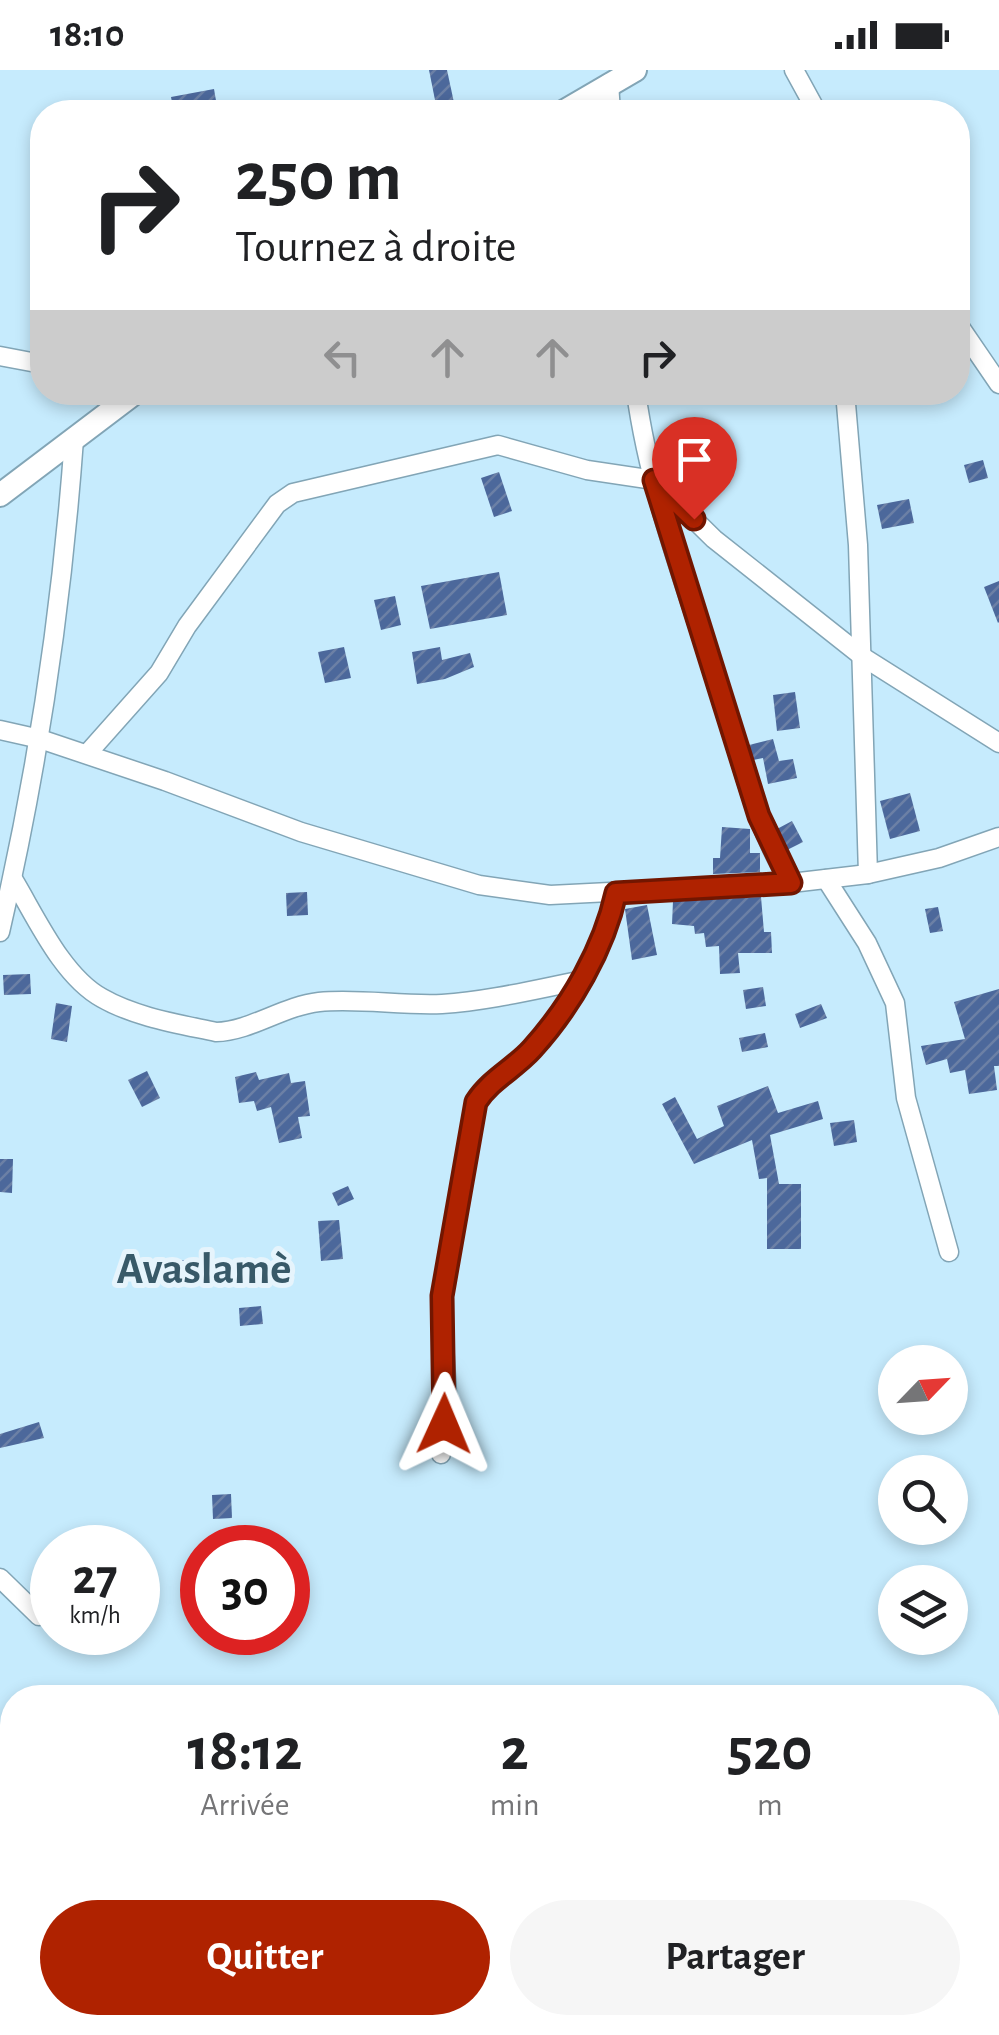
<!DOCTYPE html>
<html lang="fr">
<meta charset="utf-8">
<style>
:root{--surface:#fff;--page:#f6f6f6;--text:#202124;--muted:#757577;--accent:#af2200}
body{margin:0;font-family:"Alegreya Sans",sans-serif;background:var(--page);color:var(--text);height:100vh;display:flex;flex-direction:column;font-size:38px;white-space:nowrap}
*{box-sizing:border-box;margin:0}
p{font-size:32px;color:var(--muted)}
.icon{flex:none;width:55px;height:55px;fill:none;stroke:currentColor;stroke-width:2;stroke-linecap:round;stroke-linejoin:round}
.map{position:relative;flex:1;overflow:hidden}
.sheet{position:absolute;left:0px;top:1615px;width:1000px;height:350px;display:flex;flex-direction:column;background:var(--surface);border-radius:40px 40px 0 0;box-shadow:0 5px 15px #0003}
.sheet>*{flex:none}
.banner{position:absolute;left:30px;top:30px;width:940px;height:305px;border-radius:40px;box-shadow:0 5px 15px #0003;background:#fff;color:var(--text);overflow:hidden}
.needle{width:65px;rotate:65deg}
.buttons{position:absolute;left:878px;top:1275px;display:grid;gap:20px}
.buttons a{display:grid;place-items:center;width:90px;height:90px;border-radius:50%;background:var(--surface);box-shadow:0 5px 15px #0003;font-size:50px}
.speed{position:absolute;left:30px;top:1455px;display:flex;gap:20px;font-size:50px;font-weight:700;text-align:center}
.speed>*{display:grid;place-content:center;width:130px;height:130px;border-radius:50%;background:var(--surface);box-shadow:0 5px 15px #0003;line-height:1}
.speed small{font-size:25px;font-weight:400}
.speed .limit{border:15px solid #d22;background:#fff;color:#111}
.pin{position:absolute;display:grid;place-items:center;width:85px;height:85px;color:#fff;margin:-102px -42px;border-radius:50% 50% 50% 0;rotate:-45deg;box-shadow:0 0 10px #0007}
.pin .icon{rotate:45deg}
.me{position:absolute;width:110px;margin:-55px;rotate:1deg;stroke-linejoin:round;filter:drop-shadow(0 0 8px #0008)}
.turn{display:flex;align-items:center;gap:35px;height:210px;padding:0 40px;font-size:45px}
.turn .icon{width:130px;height:130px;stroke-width:2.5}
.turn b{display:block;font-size:70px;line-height:85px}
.lanes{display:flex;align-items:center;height:95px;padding:0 40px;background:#0003;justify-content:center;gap:50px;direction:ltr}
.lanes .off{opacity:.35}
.eta{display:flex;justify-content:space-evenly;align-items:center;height:170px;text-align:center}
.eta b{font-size:60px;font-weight:700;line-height:70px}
.cta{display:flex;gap:20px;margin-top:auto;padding:20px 40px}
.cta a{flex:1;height:115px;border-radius:60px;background:var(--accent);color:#fff;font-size:40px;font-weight:700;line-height:115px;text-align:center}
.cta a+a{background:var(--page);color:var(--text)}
.status{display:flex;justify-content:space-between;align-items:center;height:70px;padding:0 50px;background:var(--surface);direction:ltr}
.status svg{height:28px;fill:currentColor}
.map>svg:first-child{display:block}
.building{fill:url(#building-hatch)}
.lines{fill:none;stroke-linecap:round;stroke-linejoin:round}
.minor-casing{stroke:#82a5b6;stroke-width:21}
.tertiary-casing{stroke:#82a5b6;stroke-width:26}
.minor{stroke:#fff;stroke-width:18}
.tertiary{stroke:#fff;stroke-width:22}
.route-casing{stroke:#721600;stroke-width:25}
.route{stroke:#af2200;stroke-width:18}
.labels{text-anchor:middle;stroke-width:10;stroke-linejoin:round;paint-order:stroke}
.quarter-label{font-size:45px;font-weight:bold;fill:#385968;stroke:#e6f4fc}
</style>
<div class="status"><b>18:10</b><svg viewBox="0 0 49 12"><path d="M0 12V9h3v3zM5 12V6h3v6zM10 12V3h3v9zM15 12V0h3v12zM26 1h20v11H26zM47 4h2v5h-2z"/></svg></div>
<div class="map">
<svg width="999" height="1965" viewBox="0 0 999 1965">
<defs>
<pattern id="building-hatch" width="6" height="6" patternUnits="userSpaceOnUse" patternTransform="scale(2.5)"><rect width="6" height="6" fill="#4c689b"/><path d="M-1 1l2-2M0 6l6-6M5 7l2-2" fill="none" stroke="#6c80a5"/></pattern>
</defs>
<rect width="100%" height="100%" fill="#c6ebfd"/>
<g class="building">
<path d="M429 0H447L456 42H443L436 35Z"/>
<path d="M214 19 218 42H174L171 27Z"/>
<path d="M983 390 988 408 969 413 964 395Z"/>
<path d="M499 402 512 441 494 447 481 408Z"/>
<path d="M909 429 914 453 882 459 877 435Z"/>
<path d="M499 502 507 545 430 559 421 516Z"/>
<path d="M999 511V552L998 553 984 517Z"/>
<path d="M395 526 401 555 381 560 374 530Z"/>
<path d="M344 577 351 608 325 613 318 582Z"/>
<path d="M440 577 442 590 470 583 474 597 445 609 417 614 412 582Z"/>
<path d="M795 622 800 658 777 661 773 625Z"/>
<path d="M773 669 779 691 793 689 797 708 768 714 763 688 753 690 749 675Z"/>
<path d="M910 723 920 761 890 769 880 731Z"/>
<path d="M792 751 803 772 787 780 777 759Z"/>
<path d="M722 757 750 759V783H760V802L713 804V788H720Z"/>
<path d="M307 822 308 845 287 846 286 823Z"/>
<path d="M761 827 764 862H771L772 883H738L740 903 720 904 719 876 706 877 704 863 695 864 694 856 672 854 673 831Z"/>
<path d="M647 835 657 885 632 890 625 839Z"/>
<path d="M938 837 943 861 930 863 925 839Z"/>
<path d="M30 904 31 924 4 925 3 905Z"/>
<path d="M763 917 766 936 746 939 743 920Z"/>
<path d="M999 919V996H994L997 1020 969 1024 965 1000 950 1003 947 989 926 995 921 976 965 969 954 932Z"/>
<path d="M56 933 72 936 67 972 51 969Z"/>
<path d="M821 934 827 948 800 958 795 944Z"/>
<path d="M765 963 768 977 742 982 739 968Z"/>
<path d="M147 1001 160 1028 142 1037 128 1010Z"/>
<path d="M256 1002 259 1010 289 1003 291 1013 305 1011 310 1046 298 1047 302 1068 279 1073 271 1037 257 1041 254 1031 239 1033 235 1007Z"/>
<path d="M768 1016 778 1043 818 1031 823 1049 770 1065 779 1114H801V1179H767V1108L759 1109 752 1070 694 1094 662 1034 675 1027 697 1069 724 1056 717 1036Z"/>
<path d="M854 1050 857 1072 834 1076 830 1053Z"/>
<path d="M0 1089H13L12 1123 0 1122Z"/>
<path d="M348 1116 354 1129 338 1136 332 1123Z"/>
<path d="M339 1150 343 1189 321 1191 318 1151Z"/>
<path d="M191 1190V1208L162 1209 161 1191Z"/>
<path d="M261 1236 263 1254 240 1256 239 1238Z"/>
<path d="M39 1352 44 1368 0 1378V1364Z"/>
<path d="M231 1424 232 1448 213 1449 212 1425Z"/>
</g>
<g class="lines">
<defs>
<g id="minor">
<path d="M794 0 817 42"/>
<path d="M609 13 611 42"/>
<path d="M958 254 999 314"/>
<path d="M0 286 42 294"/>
<path d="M636 322C650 426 690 527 721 626 741 689 755 758 791 813"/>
<path d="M845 322 858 475 868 804"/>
<path d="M0 660 40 669 165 711 301 762 479 815 550 825 791 813 868 804 939 788 999 767"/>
<path d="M87 684 159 603 187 556 277 434 293 423 498 375 587 400 654 410 714 469 863 587 999 673"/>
<path d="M13 809C36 847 62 906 102 928 135 947 179 954 216 962 251 961 283 936 319 932 359 928 401 936 442 934 488 931 533 920 578 911"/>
<path d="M826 809 867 873 895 933 906 1028 949 1182"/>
<path d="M0 862C38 699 62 536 74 369"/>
<path d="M441 1384 447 1325 441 1226 476 1032C491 1009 514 999 532 979 571 937 604 878 616 823"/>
<path d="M0 1508 39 1546"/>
</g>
<g id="tertiary">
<path d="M563 42 635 0"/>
<path d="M0 425 136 322"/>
</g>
</defs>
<use href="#minor" class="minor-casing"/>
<use href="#tertiary" class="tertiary-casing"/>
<use href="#minor" class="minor"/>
<use href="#tertiary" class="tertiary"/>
</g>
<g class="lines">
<defs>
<path id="route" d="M444 1354 442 1226 476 1032C491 1009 514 999 532 979 571 936 604 878 616 823L791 813 759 746 654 410 694 449"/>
</defs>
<use href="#route" class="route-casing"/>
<use href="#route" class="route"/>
</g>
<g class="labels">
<g class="quarter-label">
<text x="204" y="1213">Avaslamè</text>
</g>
</g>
</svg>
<div class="buttons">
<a><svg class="needle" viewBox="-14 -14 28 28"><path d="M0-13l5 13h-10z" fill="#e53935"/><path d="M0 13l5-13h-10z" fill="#757577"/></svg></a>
<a><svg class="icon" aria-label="search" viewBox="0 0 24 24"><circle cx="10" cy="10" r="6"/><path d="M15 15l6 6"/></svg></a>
<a><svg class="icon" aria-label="layers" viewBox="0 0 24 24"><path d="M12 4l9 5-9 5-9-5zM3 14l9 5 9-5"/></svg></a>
</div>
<div class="speed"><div>27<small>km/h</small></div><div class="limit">30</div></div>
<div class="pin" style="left:694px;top:449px;background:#d93025"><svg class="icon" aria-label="arrive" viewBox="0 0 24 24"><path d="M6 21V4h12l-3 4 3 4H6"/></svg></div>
<svg class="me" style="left:444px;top:1354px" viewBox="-20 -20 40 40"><path d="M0-17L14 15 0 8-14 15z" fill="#af2200" stroke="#fff" stroke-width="4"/></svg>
<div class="banner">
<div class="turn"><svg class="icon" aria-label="right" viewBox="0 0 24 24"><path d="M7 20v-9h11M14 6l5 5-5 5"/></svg><div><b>250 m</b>Tournez à droite</div></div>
<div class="lanes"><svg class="icon off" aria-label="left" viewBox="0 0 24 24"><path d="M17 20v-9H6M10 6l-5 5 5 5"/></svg><svg class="icon off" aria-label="ahead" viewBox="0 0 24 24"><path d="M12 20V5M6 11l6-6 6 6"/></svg><svg class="icon off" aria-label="ahead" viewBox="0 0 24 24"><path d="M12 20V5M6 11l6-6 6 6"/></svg><svg class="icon" aria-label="right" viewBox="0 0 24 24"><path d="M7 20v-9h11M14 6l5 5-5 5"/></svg></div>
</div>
<section class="sheet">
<div class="eta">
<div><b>18:12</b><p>Arrivée</p></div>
<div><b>2</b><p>min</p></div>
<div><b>520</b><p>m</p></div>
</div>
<div class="cta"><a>Quitter</a><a>Partager</a></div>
</section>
</div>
